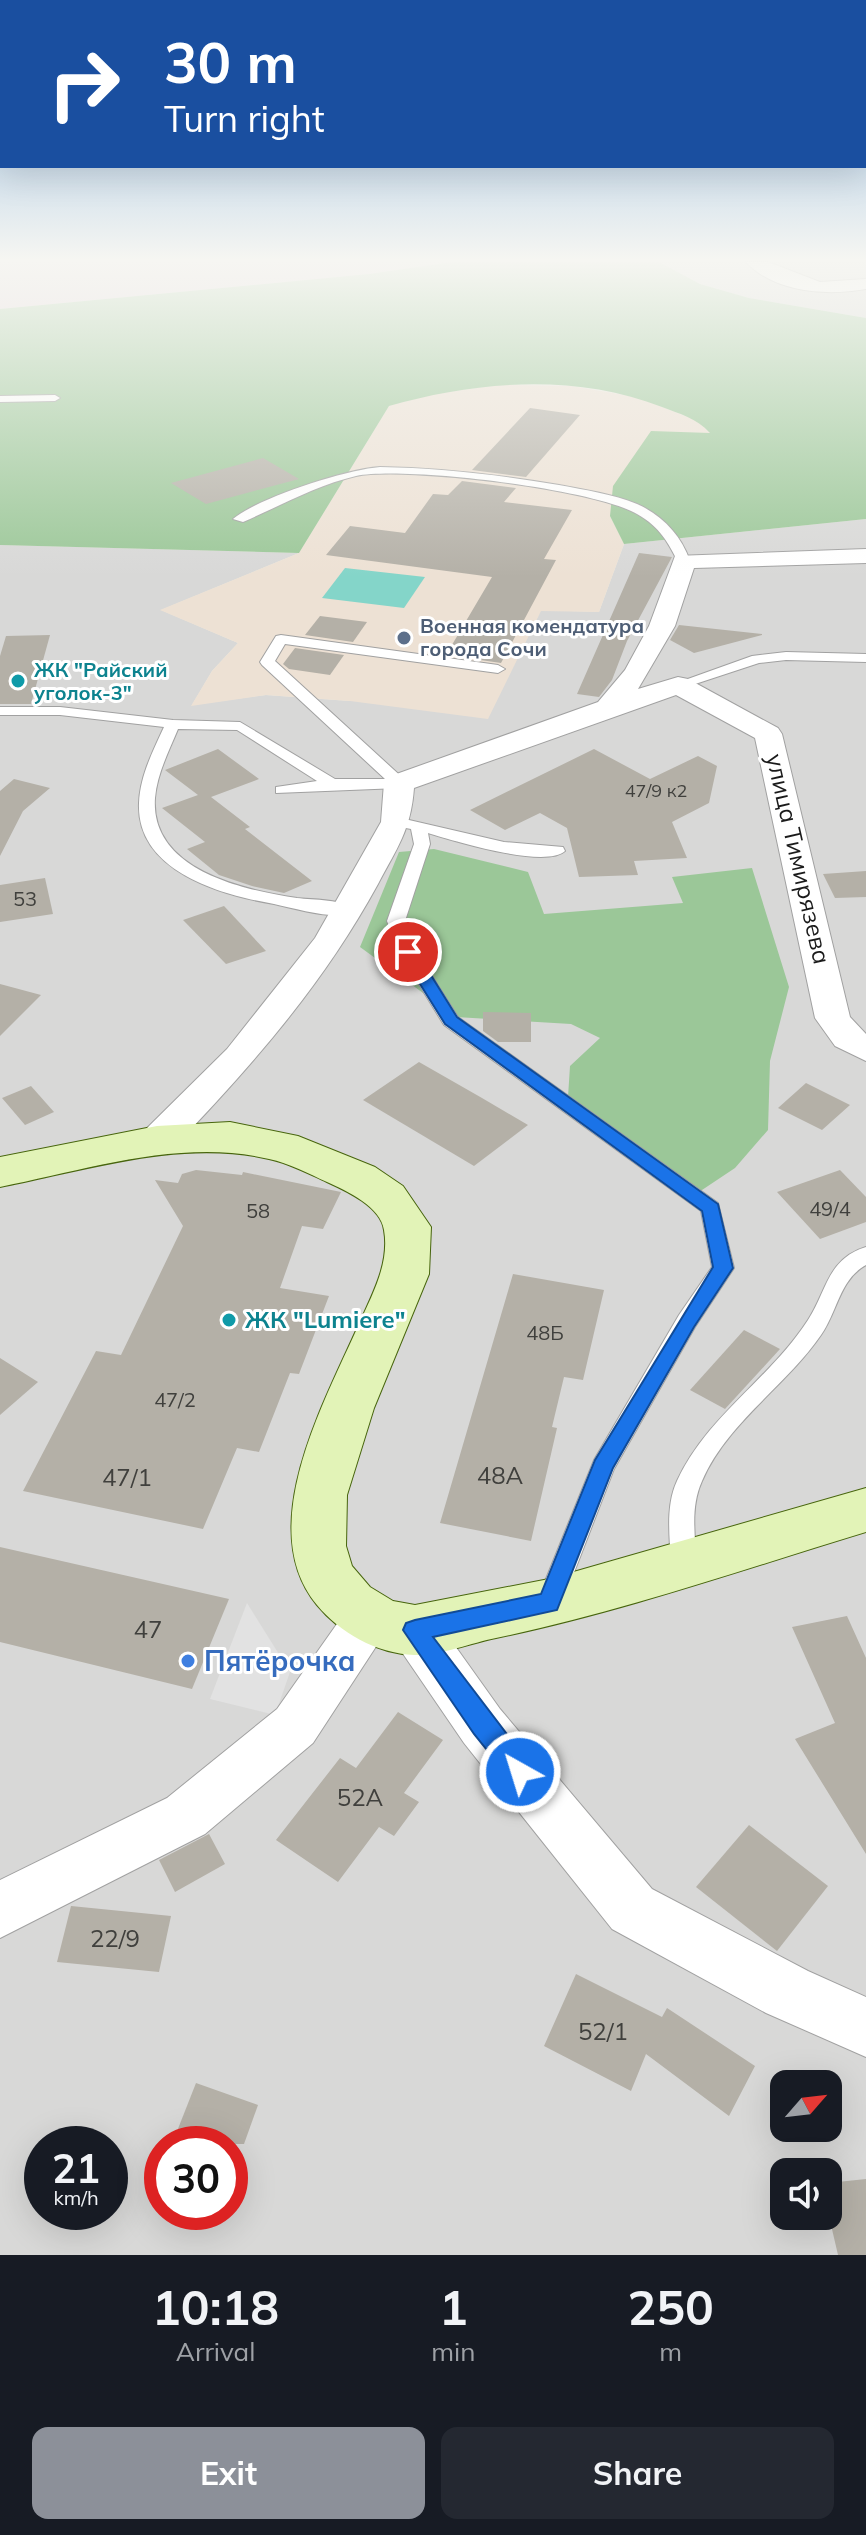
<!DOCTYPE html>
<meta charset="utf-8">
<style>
:root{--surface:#171b24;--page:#242831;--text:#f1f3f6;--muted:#9ea1a6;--accent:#8c9099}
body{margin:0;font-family:Mulish,sans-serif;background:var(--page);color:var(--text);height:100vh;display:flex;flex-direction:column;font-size:30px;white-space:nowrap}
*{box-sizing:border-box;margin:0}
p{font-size:26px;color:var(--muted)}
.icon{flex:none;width:44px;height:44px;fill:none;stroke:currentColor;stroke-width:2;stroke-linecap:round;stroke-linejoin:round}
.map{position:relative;height:2255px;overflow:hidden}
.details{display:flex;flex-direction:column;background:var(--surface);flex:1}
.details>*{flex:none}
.guide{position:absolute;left:0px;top:0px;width:866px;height:168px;box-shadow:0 8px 32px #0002;background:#1a4fa0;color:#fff;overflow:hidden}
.needle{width:52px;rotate:62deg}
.buttons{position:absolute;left:770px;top:2070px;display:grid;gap:16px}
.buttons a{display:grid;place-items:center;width:72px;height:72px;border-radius:16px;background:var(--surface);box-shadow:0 8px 32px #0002;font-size:40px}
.speed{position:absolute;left:24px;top:2126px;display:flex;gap:16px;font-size:40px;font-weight:700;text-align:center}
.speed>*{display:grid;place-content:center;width:104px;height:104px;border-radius:50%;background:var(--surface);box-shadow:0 8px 32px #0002;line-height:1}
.speed small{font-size:20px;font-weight:400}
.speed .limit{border:12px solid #d22;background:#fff;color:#111}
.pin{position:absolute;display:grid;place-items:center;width:68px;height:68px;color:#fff;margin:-34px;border:4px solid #fff;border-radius:50%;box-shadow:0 2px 8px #0007}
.me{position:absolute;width:88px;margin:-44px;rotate:321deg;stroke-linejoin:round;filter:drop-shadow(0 0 6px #0008)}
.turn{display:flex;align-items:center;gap:28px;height:168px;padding:0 32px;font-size:36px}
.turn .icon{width:104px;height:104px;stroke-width:2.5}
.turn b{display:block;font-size:56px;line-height:68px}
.eta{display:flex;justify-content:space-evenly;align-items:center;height:136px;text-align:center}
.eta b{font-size:48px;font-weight:700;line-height:56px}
.action{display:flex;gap:16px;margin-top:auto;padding:16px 32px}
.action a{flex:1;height:92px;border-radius:16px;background:var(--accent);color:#fff;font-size:32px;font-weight:700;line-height:92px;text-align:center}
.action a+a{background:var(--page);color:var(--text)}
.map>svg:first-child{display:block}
.residential{fill:#d8d8d7;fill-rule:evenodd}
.industrial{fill:#e4d3dd}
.military{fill:#ede1d4}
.forest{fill:#9bc798}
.pitch{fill:#84d5c9}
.parking{fill:#e2e2e2}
.building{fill:#b4b0a7}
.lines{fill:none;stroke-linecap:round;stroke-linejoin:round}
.lane-casing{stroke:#a1a1a1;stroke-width:2}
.street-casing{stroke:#a1a1a1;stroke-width:2}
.secondary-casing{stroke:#47650d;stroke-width:2}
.lane{fill:#fff;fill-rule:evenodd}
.street{fill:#fff;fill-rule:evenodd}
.secondary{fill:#e2f3b7;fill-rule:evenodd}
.route{fill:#1a73e8;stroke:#114b97;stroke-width:2}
.service-dot{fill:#5c6f8a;stroke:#fff;stroke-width:3}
.culture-dot{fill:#0f9aa8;stroke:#fff;stroke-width:3}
.shop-dot{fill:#3f7fe0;stroke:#fff;stroke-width:3}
.labels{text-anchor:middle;stroke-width:6;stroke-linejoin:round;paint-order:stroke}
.far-number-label{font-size:18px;fill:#40403d}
.far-service-label{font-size:20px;font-weight:bold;fill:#4e5e75;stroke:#fff;text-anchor:start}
.far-culture-label{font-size:20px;font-weight:bold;fill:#0d838f;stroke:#fff;text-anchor:start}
.number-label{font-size:20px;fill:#40403d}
.street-label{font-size:24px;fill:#1a1a1a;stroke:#fff}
.culture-label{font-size:24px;font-weight:bold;fill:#0d838f;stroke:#fff;text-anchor:start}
.near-number-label{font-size:24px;fill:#40403d}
.near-shop-label{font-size:28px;font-weight:bold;fill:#366cbe;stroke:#fff;text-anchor:start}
</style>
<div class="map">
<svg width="866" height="2255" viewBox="0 0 866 2255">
<rect width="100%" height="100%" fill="#ebeae1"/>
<g class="residential">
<path d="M659 262H866V318L749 298 700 284Z"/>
<path d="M866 519V2255H0V545L299 553 161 610 238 643 212 671 192 705 266 695 350 701 541 610 599 612 624 544ZM784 2084H828V2128H784ZM42 2144H110V2212H42ZM162 2144H230V2212H162ZM784 2172H828V2216H784Z"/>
</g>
<path class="industrial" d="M0 262H452L369 274 0 309Z"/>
<path class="military" d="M500 385 571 386 636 397 698 421 711 434 610 516 624 544 599 612 541 611 488 719 350 701 266 695 191 706 212 671 238 643 160 610 299 553 389 406 433 394Z"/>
<g class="forest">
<path d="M452 262H659L700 284 749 298 866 318V519L624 544 610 516 613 486 651 431 710 433C696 418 680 414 662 407 575 373 476 381 389 406L299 553 0 545V309L369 274Z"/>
<path d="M434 849 528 872 544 914 683 903 672 877 752 868 789 987 770 1061 768 1130 735 1168 687 1200 568 1097 570 1066 600 1038 571 1024 456 1017 360 947 399 852Z"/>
</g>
<path class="pitch" d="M345 568 425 577 404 608 322 598Z"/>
<path class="parking" d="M247 1603 290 1672 275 1715 210 1699Z"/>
<g class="building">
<path d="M530 408 580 415 526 477 472 470Z"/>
<path d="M263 458 299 479 206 504 171 483Z"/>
<path d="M462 481 516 488 504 502 572 510 544 559 556 560 501 663 446 655 492 577 326 555 350 526 405 533 433 494 448 495Z"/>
<path d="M639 553 672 557 627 641 612 680 599 697 577 694Z"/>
<path d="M320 616 367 622 353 642 305 635Z"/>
<path d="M679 625 762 634V635L694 653 670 640Z"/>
<path d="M50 635 31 704H0V656L6 636Z"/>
<path d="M295 648 344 655 330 675 289 669 283 664Z"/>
<path d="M218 749 259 779 211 797 250 827 245 829 312 881 284 893 252 886 219 875 187 849 205 842 162 808 198 795 165 770Z"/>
<path d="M594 749 650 779 698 756 717 766 709 803 672 822 687 858 634 861 638 875 579 877 567 828 540 813 505 830 470 810Z"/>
<path d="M14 779 50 788 23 811 0 856V791Z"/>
<path d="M866 871V897L835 898 823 874Z"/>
<path d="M45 878 53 914 0 922V885Z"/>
<path d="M224 906 266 951 226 964 183 920Z"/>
<path d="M0 984 41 995 0 1036Z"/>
<path d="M483 1012 531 1013V1042H498L483 1031Z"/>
<path d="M419 1062 482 1098 528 1125 474 1166 363 1100Z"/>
<path d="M806 1083 850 1105 822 1130 778 1108Z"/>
<path d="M31 1086 54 1112 25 1125 2 1098Z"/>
<path d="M196 1170 242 1175 243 1172 341 1192 323 1229 302 1226 280 1288 329 1296 299 1374 290 1373 259 1452 237 1448 203 1529 23 1491 96 1351 121 1355 183 1226 155 1180 178 1183 182 1174Z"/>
<path d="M840 1170 866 1197V1222L820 1239 777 1192Z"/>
<path d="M513 1274 604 1290 583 1380 564 1377 552 1427 557 1428 531 1541 440 1523Z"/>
<path d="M744 1330 780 1349 725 1409 690 1390Z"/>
<path d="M0 1358 38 1382 0 1415Z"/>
<path d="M0 1547 229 1599 192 1689 0 1642Z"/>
<path d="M847 1616 866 1658V1854L795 1739 835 1723 792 1627Z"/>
<path d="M398 1712 443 1740 404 1793 419 1802 394 1836 379 1827 338 1882 276 1840 340 1758 356 1768Z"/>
<path d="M749 1825 828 1886 777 1951 696 1887Z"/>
<path d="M209 1834 225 1864 175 1892 159 1860Z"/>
<path d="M71 1906 171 1916 159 1972 57 1962Z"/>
<path d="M576 1974 662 2017 667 2008 755 2066 729 2116 646 2054 631 2091 544 2046Z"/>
<path d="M196 2083 258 2105 244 2144H172Z"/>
<path d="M866 2179V2255H838L828 2212V2183Z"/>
</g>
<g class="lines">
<defs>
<g id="lane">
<path d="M0 396 55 395 60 398 55 401 0 402Z"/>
<path d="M380 467C440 468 500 475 559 485 585 490 613 494 637 504 662 515 681 535 690 561L679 564C668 542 660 527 637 514 594 489 406 466 356 476 317 485 280 506 243 522L233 519C260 497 345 470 380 467Z"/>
<path d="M281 635 498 665 505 669 498 673 285 644 275 661 405 780 407 783 399 788 276 793V787L317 781 237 730 178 729C169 751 157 774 155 798 150 870 243 890 297 898 313 900 344 899 356 910L353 914C330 919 297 909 274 904 221 895 136 871 139 803 140 776 153 751 164 727L60 715H0V707H60L173 720 240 722 335 779H385L262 665 260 662 276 636Z"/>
<path d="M786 652 866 654V662L786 660 759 663 683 688 671 685 752 656Z"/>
<path d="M396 817 504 842 563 847 565 851C545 869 454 841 428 833L430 844 405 921 417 952 458 1017 718 1203 734 1268 695 1327 614 1469 563 1601 559 1609 550 1612 541 1609 537 1601 594 1460 679 1315 712 1267 701 1211 444 1025 399 952 387 921 414 844 411 829 390 825 388 822Z"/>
<path d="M866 1247V1265C839 1280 838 1311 821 1335 786 1386 727 1423 702 1481 690 1507 695 1537 697 1565L693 1573 684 1576 675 1573 671 1565C670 1537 665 1507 677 1481 707 1416 770 1379 808 1320 827 1291 827 1259 866 1247Z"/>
</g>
<g id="street">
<path d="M746 262H768L820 282 866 279V289C828 296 775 293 746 262Z"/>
<path d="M866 549V563L694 568 675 626 638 689 678 677 688 679 778 728 782 734 850 1017 866 1034V1061L835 1046 815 1018 755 738 676 695 414 788C411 830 397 848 378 884 323 985 250 1068 171 1150L157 1154 143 1150 138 1141 143 1132 227 1049 315 938 381 822 384 783 388 777 598 702 625 670 649 626 675 556Z"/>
<path d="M369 1598 387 1604 394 1619 313 1743 205 1834 0 1938V1880L167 1798 277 1709 351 1604Z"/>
<path d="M415 1608 433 1615 500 1709 652 1889 808 1971 866 1997V2057L766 2013 612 1929 464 1743 397 1645 390 1630 397 1615Z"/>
</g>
<path id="secondary" d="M230 1122 298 1136 375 1167 403 1186 431 1227 429 1274 374 1408 347 1495 346 1546 352 1566 370 1587 393 1601 415 1605 549 1579 866 1488V1532C744 1569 621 1612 496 1638 471 1643 439 1656 414 1655 376 1653 340 1633 317 1605 253 1528 325 1401 359 1324 372 1295 390 1263 384 1230 381 1207 347 1191 327 1182 309 1174 289 1163 269 1159 182 1138 86 1170 0 1187V1157L157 1126Z"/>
</defs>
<use href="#lane" class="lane-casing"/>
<use href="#street" class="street-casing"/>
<use href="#secondary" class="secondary-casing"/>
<use href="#lane" class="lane"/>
<use href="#street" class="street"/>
<use href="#secondary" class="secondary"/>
</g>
<linearGradient id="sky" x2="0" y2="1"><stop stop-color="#8db8e1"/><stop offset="0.45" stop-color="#f6f6f2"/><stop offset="1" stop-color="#f6f6f2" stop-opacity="0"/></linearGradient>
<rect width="866" height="577" fill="url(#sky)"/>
<path class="route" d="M408 947 414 948 457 1017 718 1204 733 1268 694 1327 613 1468 557 1610 433 1637 529 1763 533 1772 529 1780 520 1783 511 1780 474 1734 403 1630 406 1623 415 1620 541 1594 595 1460 713 1267 702 1211 445 1024 400 952Z"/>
<circle class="service-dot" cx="404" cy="638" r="8"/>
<g class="culture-dot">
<circle cx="18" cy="681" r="8"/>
<circle cx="229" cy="1320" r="8"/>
</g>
<circle class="shop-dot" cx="188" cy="1661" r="8"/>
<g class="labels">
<g class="far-number-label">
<text x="656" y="797">47/9 к2</text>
</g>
<g class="far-service-label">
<text x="420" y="633">Военная комендатура<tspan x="420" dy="23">города Сочи</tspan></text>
</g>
<g class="far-culture-label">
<text x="34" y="677">ЖК "Райский<tspan x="34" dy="23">уголок-3"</tspan></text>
</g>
<g class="number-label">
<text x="25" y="906">53</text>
<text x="830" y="1216">49/4</text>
<text x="258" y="1218">58</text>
<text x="545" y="1340">48Б</text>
<text x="175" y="1407">47/2</text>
</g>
<g class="street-label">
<text transform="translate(798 859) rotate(77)" y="8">улица Тимирязева</text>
</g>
<g class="culture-label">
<text x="245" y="1328">ЖК "Lumiere"</text>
</g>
<g class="near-number-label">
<text x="500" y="1484">48А</text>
<text x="127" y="1486">47/1</text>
<text x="148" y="1638">47</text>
<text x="360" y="1806">52А</text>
<text x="115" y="1947">22/9</text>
<text x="603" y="2040">52/1</text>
</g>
<g class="near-shop-label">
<text x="204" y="1671">Пятёрочка</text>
</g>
</g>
</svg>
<div class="buttons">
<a><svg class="needle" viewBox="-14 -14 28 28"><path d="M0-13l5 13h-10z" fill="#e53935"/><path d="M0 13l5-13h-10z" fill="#9ea1a6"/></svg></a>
<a><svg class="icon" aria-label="sound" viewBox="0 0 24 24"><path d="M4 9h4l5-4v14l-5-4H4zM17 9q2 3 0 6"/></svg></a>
</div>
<div class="speed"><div>21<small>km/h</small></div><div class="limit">30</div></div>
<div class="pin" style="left:408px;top:952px;background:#d93025"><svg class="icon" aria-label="arrive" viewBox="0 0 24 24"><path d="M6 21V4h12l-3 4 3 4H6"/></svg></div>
<svg class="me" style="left:520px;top:1772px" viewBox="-20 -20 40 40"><circle r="17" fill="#1a73e8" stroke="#fff" stroke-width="3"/><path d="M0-11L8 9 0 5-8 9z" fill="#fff"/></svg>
<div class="guide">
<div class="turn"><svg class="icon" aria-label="right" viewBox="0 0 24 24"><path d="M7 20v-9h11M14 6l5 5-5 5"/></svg><div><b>30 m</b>Turn right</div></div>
</div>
</div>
<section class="details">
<div class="eta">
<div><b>10:18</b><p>Arrival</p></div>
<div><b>1</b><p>min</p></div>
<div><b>250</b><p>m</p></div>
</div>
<div class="action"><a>Exit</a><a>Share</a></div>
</section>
